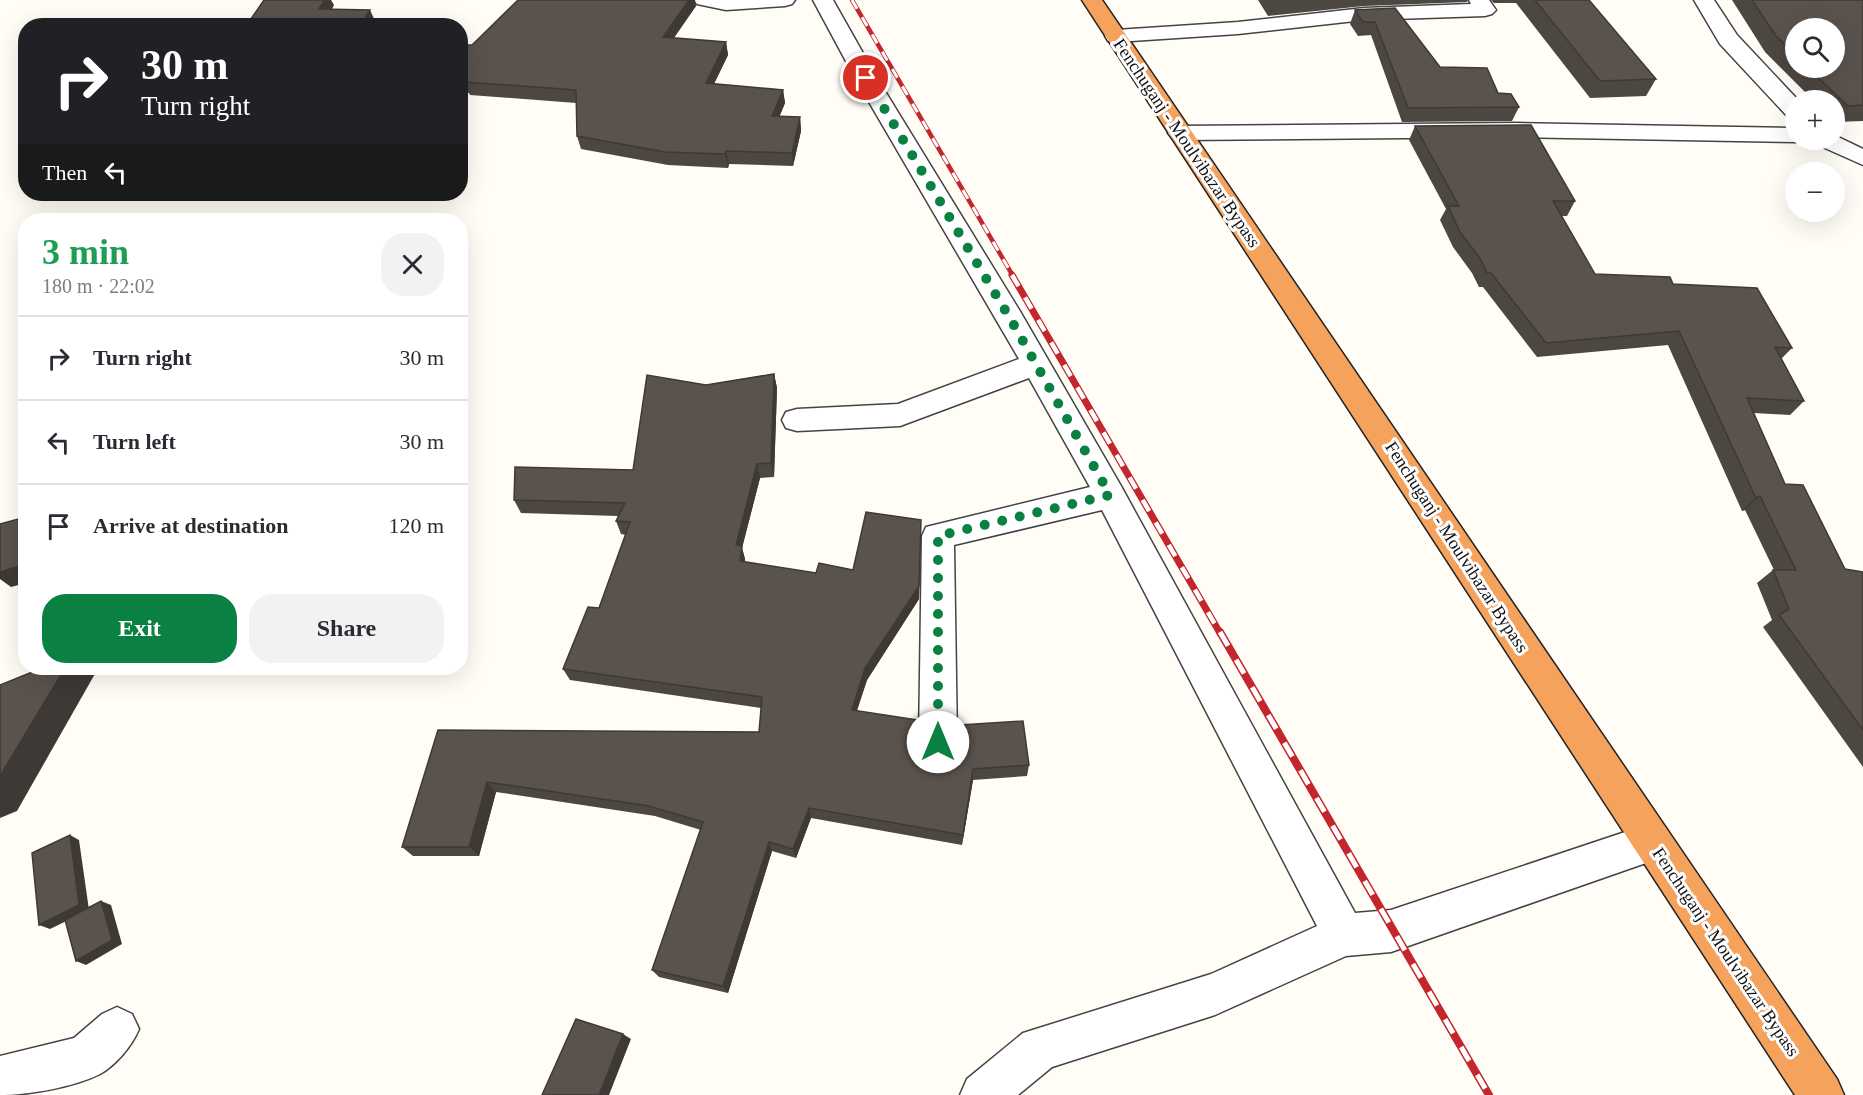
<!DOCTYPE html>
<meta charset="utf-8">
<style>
:root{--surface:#fff;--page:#f2f2f3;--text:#2b2b33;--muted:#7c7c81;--line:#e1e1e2;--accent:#0b8043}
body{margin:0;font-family:Georgia,serif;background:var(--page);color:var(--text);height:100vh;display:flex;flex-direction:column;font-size:22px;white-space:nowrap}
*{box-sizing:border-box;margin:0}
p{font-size:20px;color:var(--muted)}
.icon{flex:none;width:33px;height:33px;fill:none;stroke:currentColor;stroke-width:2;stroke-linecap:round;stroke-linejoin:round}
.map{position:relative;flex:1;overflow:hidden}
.panel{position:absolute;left:18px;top:213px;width:450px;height:462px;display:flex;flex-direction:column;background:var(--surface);border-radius:24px;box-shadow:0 6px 24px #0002}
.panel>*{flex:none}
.top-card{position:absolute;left:18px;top:18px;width:450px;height:183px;border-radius:24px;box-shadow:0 6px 24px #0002;background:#202124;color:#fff;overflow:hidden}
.buttons{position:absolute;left:1785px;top:18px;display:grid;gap:12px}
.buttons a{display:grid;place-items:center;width:60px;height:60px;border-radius:50%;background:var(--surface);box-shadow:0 6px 24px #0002;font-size:30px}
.pin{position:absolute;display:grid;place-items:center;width:51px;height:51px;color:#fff;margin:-26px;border:3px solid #fff;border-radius:50%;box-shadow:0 2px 6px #0007}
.me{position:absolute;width:66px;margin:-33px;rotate:0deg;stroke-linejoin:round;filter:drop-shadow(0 0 4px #0008)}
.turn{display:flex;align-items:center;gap:21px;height:126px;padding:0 24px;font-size:27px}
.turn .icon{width:78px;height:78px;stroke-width:2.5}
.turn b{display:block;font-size:42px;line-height:51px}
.then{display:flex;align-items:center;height:57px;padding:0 24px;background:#0003;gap:12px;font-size:22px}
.round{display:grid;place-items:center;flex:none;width:63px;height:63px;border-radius:24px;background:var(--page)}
.summary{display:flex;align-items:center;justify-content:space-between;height:102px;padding:0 24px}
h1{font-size:36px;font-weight:800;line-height:45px;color:#1e9e55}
.primary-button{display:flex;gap:12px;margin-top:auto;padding:12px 24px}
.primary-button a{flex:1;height:69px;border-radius:24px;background:var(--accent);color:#fff;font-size:24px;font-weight:800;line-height:69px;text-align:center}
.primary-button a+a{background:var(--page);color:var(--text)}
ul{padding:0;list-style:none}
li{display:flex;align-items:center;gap:18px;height:84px;padding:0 24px;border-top:2px solid var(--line)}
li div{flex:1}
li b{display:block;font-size:22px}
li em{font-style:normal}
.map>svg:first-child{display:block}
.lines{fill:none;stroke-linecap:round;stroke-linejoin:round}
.minor-casing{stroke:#444;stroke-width:3}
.highway-casing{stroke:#222;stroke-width:3}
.minor{fill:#fff;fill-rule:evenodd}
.highway{fill:#f5a25d;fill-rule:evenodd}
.rail-far2-casing{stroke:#c4262e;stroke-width:4.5}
.rail-far1-casing{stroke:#c4262e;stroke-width:7}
.rail-casing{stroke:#c4262e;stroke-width:8}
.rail-far2{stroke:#fff;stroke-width:3;stroke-dasharray:10;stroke-linecap:butt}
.rail-far1{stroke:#fff;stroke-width:4.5;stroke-dasharray:13;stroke-linecap:butt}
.rail{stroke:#fff;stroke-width:5;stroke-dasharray:16;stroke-linecap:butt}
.wall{fill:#4d4742;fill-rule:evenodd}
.shaded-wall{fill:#3f3936}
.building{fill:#5a524d;stroke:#3f3936;stroke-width:1.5}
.route{stroke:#0b8043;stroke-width:10;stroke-dasharray:0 18}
.labels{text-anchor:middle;stroke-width:6;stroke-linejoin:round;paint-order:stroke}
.street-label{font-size:18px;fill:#111;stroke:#fff}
</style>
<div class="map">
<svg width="1863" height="1095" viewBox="0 0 1863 1095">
<rect width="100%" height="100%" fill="#fffdf5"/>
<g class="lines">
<defs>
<g id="minor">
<path d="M694 0H795L792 4 785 6 726 10 697 4Z"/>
<path d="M813 0H833L877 78 1021 313 1121 486 1355 913 1391 910 1652 823 1666 828 1672 842 1666 856 1391 952 1346 956 1215 1015 1052 1067 1018 1095H960L967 1079 1023 1033 1211 974 1317 926 1102 510 954 545 957 742 951 754 938 759 925 754 919 742 922 536 926 527 1090 487 1029 378 900 426 797 431 786 428 782 420 786 412 797 409 898 404 1019 359 855 78Z"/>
<path d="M1469 0H1489L1496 10 1492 14 1485 16 1364 20 1238 34 1116 42 1108 41 1105 36 1108 31 1116 30 1238 22 1364 8 1471 4Z"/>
<path d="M1694 0H1714L1737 35 1798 100H1796V119L1788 117 1720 44Z"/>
<path d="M1515 123 1796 128V140H1805L1796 142 1515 137 1180 140 1172 138 1168 133 1172 128 1180 126Z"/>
<path d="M1834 135 1863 149V165L1818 145 1814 140H1834Z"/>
<path d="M117 1007 132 1014 139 1029C132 1046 116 1065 100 1074 74 1087 29 1095 0 1095V1056L74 1038 102 1014Z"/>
</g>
<path id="highway" d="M1082 0H1102L1837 1079 1844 1095H1795Z"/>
</defs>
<use href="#minor" class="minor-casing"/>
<use href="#highway" class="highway-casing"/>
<use href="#minor" class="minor"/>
<use href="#highway" class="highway"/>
<defs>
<path id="rail-far2" d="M852 0 1013 276"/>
<path id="rail-far1" d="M1012 275 1220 633"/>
<path id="rail" d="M1220 632 1489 1095"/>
</defs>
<use href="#rail-far2" class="rail-far2-casing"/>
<use href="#rail-far1" class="rail-far1-casing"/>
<use href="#rail" class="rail-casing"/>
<use href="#rail-far2" class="rail-far2"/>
<use href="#rail-far1" class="rail-far1"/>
<use href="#rail" class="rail"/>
</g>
<g class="wall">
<path d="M1258 0H1468L1467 2 1364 6 1268 16Z"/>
<path d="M1491 0H1589L1656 79 1646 96 1590 98 1516 3H1494Z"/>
<path d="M1732 0H1863V121L1835 122 1834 100H1813L1765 52ZM1796 28 1834 68H1796Z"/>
<path d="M696 6 674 38 726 42 728 55 714 84 783 90 785 103 779 117H800L801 131 793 166 729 164 728 168 668 165 581 149 577 136 576 103 470 95 469 93 460 92V45H472Z"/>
<path d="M1395 8 1440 67 1498 93 1519 107 1512 121 1402 122 1371 35 1358 36 1350 24 1355 10Z"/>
<path d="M1415 126 1575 201 1567 216H1561L1595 274 1673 284 1792 348 1781 359 1804 401 1790 415 1754 413 1785 484 1845 569 1863 572V767L1763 627 1772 620 1757 583 1773 570H1774L1745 510 1742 511 1668 345 1537 357 1483 287H1479L1472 273 1453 247 1440 220 1446 209 1409 140Z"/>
<path d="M774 374 777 388 774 477 760 478 742 548 745 559V562L816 573 853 570 921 533 919 599 867 680 857 711 917 733 923 744 937 750 1029 765 1027 776 973 780 962 845 811 818 796 858 772 851 728 993 659 977 652 970 701 830 655 816 496 792 479 856H413L402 847 438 730 759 732 761 708 570 680 563 669 599 608 626 535 621 534 616 521 618 516 521 513 514 500 633 470 706 385Z"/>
</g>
<g class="shaded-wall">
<path d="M324 0H331L334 5 326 22 319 9Z"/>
<path d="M689 0H695L696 6 665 50 663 37Z"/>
<path d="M370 10 376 23 374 26H360Z"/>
<path d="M726 42 728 55 708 96 706 83Z"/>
<path d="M783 90 785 103 774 130 772 116Z"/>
<path d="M800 117 801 131 793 166 792 153Z"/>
<path d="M726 151 729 164 728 168 725 154Z"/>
<path d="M774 374 777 388 774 477 771 463Z"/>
<path d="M757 464 760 478 742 548 745 559 743 574 736 545Z"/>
<path d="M1760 496 1745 510 1742 511 1756 498Z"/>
<path d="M921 520 919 599 867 680 853 721 852 710 865 668Z"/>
<path d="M26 564V583L11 587 0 579V572Z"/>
<path d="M65 668H89L96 672 17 811 0 818V776Z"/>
<path d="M973 769V780L962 845 963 835Z"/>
<path d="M487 782 496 792 479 856 469 847Z"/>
<path d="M809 808 811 818 796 858 793 849Z"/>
<path d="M70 835 79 840 89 910 50 929 39 925Z"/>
<path d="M769 842 772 851 728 993 723 986Z"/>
<path d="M101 901 111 905 122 944 86 965 76 961Z"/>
<path d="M623 1034 631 1039 609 1095H599Z"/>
</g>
<g class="building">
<path d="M264 0H324L319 9 370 10 360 26H246Z"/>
<path d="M518 0H689L663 37 726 42 706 83 783 90 772 116 800 117 792 153 726 151 725 154 665 152 577 136 576 90 465 82 467 80 460 79V45H472Z"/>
<path d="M1535 0H1589L1656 79 1600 81Z"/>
<path d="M1752 0H1863V105L1848 106 1808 68H1834V28H1796V55L1776 36Z"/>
<path d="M1395 8 1440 67 1487 68 1498 93 1511 94 1519 107 1408 108 1375 22H1363L1355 10Z"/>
<path d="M1531 125 1575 201H1553L1595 274 1670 277 1673 284 1757 288 1792 348 1775 347 1804 401 1747 398 1785 484 1803 485 1845 569 1863 572V730L1779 615 1789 609 1773 570H1796L1760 496 1756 498 1679 331 1546 343 1491 273H1487L1480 258 1460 232 1448 206H1459L1415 126Z"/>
<path d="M774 374 771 463 757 464 736 545 742 546 740 561 816 573 819 563 853 570 866 512 921 520 919 586 865 668 852 710 917 720V732L923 744 937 750 953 744 960 732V725L1023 721 1029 765 973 769 963 835 809 808 793 849 769 842 723 986 652 970 703 822 649 806 487 782 469 847H402L438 730 759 732 762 697 563 669 588 607 599 608 630 522 616 521 625 503 514 500 515 467 633 470 647 375 706 385Z"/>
<path d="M26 517V564L0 572V524Z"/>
<path d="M42 668H65L0 776V685Z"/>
<path d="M70 835 79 905 39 925 32 853Z"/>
<path d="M101 901 112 940 76 961 65 920Z"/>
<path d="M576 1019 623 1034 599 1095H542Z"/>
</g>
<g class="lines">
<path class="route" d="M866 78 1011 320 1110 495 938 536V742"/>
</g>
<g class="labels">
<g class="street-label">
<text transform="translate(1187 143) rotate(56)" y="6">Fenchuganj - Moulvibazar Bypass</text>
<text transform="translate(1457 547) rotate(57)" y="6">Fenchuganj - Moulvibazar Bypass</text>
<text transform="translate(1726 952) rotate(56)" y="6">Fenchuganj - Moulvibazar Bypass</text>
</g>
</g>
</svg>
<div class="buttons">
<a><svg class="icon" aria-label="search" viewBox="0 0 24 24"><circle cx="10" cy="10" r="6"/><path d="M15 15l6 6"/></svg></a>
<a>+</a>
<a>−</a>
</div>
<div class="pin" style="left:866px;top:78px;background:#d93025"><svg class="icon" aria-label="arrive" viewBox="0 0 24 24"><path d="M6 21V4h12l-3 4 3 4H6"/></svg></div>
<svg class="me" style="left:938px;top:742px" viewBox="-20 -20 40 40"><circle r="19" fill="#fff"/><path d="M0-13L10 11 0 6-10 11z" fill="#0b8043"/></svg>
<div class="top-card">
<div class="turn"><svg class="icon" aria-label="right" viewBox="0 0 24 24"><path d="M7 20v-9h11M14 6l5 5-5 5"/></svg><div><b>30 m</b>Turn right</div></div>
<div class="then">Then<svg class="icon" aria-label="left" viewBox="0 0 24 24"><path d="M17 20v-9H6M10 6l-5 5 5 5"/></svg></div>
</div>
<section class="panel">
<div class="summary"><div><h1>3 min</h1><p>180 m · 22:02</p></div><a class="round"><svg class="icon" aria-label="close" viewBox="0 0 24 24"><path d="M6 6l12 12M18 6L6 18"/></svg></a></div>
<ul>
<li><svg class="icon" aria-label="right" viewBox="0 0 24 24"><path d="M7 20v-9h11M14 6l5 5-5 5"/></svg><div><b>Turn right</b></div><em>30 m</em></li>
<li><svg class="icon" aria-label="left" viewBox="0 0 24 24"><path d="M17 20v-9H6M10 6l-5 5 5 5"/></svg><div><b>Turn left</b></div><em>30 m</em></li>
<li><svg class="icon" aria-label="arrive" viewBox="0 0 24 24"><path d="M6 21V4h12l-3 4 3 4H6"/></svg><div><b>Arrive at destination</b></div><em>120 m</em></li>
</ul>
<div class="primary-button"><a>Exit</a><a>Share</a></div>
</section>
</div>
